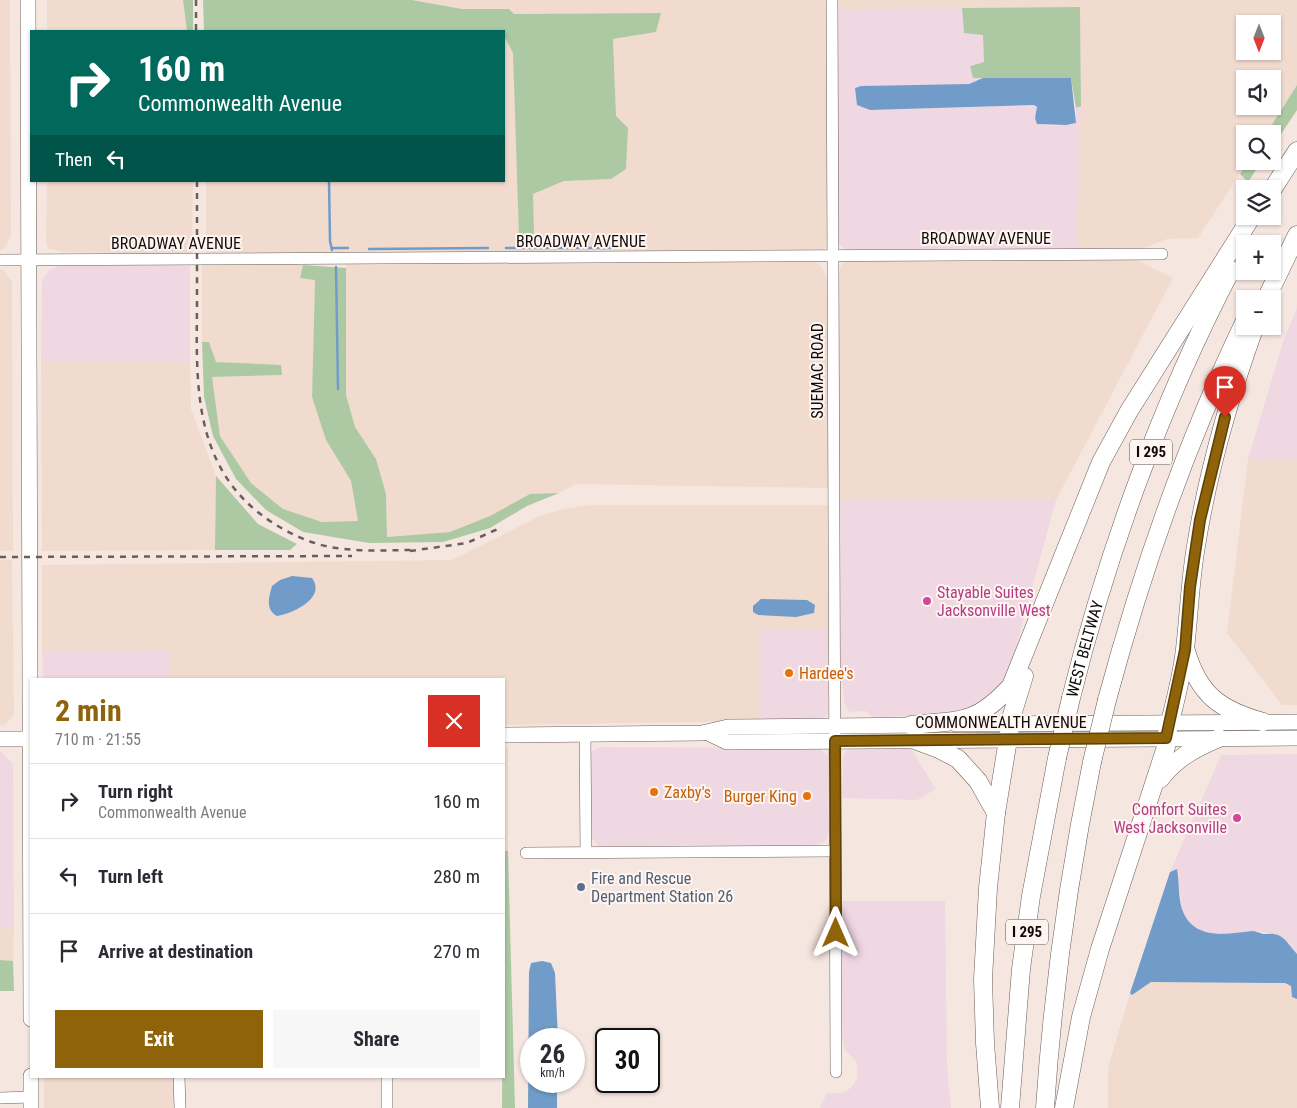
<!DOCTYPE html>
<meta charset="utf-8">
<style>
:root{--surface:#fff;--page:#f7f7f7;--text:#2b2b33;--muted:#7c7c81;--line:#e1e1e2;--accent:#8e630a}
body{margin:0;font-family:"Roboto Condensed",sans-serif;background:var(--page);color:var(--text);height:100vh;display:flex;flex-direction:column;font-size:19px;white-space:nowrap}
*{box-sizing:border-box;margin:0}
p{font-size:16px;color:var(--muted)}
.icon{flex:none;width:28px;height:28px;fill:none;stroke:currentColor;stroke-width:2;stroke-linecap:round;stroke-linejoin:round}
.map{position:relative;flex:1;overflow:hidden}
.sheet{position:absolute;left:30px;top:678px;width:475px;height:400px;display:flex;flex-direction:column;background:var(--surface);border-radius:0px;box-shadow:0 1px 4px #0004}
.sheet>*{flex:none}
.hud{position:absolute;left:30px;top:30px;width:475px;height:152px;border-radius:0px;box-shadow:0 1px 4px #0004;background:#00695c;color:#fff;overflow:hidden}
.needle{width:32px;rotate:180deg}
.fabs{position:absolute;left:1236px;top:15px;display:grid;gap:10px}
.fabs a{display:grid;place-items:center;width:45px;height:45px;border-radius:0px;background:var(--surface);box-shadow:0 1px 4px #0004;font-size:25px}
.speed{position:absolute;left:520px;top:1028px;display:flex;gap:10px;font-size:25px;font-weight:700;text-align:center}
.speed>*{display:grid;place-content:center;width:65px;height:65px;border-radius:50%;background:var(--surface);box-shadow:0 1px 4px #0004;line-height:1}
.speed small{font-size:12px;font-weight:400}
.speed .limit{border:2px solid #111;border-radius:8px;background:#fff;color:#111}
.pin{position:absolute;display:grid;place-items:center;width:42px;height:42px;color:#fff;margin:-51px -21px;border-radius:50% 50% 50% 0;rotate:-45deg;box-shadow:0 0 5px #0007}
.pin .icon{rotate:45deg}
.me{position:absolute;width:55px;margin:-28px;rotate:0deg;stroke-linejoin:round;filter:drop-shadow(0 0 4px #0008)}
.turn{display:flex;align-items:center;gap:18px;height:105px;padding:0 25px;font-size:22px}
.turn .icon{width:65px;height:65px;stroke-width:2.5}
.turn b{display:block;font-size:35px;line-height:42px}
.then{display:flex;align-items:center;height:48px;padding:0 25px;background:#0003;gap:10px;font-size:19px}
.round{display:grid;place-items:center;flex:none;width:52px;height:52px;border-radius:0px;background:var(--page)}
.headline{display:flex;align-items:center;justify-content:space-between;height:85px;padding:0 25px}
h1{font-size:30px;font-weight:700;line-height:38px;color:var(--accent)}
.action{display:flex;gap:10px;margin-top:auto;padding:10px 25px}
.action a{flex:1;height:58px;border-radius:0px;background:var(--accent);color:#fff;font-size:20px;font-weight:700;line-height:58px;text-align:center}
.action a+a{background:var(--page);color:var(--text)}
ul{padding:0;list-style:none}
li{display:flex;align-items:center;gap:15px;height:75px;padding:0 25px;border-top:1px solid var(--line)}
li div{flex:1}
li b{display:block;font-size:19px}
li em{font-style:normal}
.map>svg:first-child{display:block}
.commercial{fill:#f0d8e3}
.industrial{fill:#f1dbcf;fill-rule:evenodd}
.green{fill:#acc9a3}
.water{fill:#719cc9}
.lines{fill:none;stroke-linecap:round;stroke-linejoin:round}
.stream{stroke:#719cc9;stroke-width:2.5}
.minor-casing{stroke:#6a5d58;stroke-width:12}
.major-casing{stroke:#6a5d58;stroke-width:16}
.highway-casing{stroke:#6a5d58;stroke-width:19}
.minor{stroke:#fff;stroke-width:11}
.major{stroke:#fff;stroke-width:15}
.highway{stroke:#fff;stroke-width:18}
.rail{stroke:#69605c;stroke-width:2.5;stroke-dasharray:6 6;stroke-linecap:butt}
.highway-bridge-casing{stroke:#6a5d58;stroke-width:19;stroke-linecap:butt}
.highway-bridge{stroke:#fff;stroke-width:18}
.route-casing{stroke:#5c4006;stroke-width:12}
.route{stroke:#8e630a;stroke-width:9}
.hotel-dot{fill:#d1479c;stroke:#fef5f1;stroke-width:2}
.food-dot{fill:#e8710a;stroke:#fef5f1;stroke-width:2}
.service-dot{fill:#5c6f8a;stroke:#fef5f1;stroke-width:2}
.labels{text-anchor:middle;stroke-width:4;stroke-linejoin:round;paint-order:stroke}
.shield{fill:#fef5f1;stroke:#57514f;stroke-width:1}
.shield-label{font-size:15px;font-weight:bold;fill:#100b09}
.street-label{font-size:16px;fill:#100b09;stroke:#fef5f1}
.hotel-label{font-size:16px;fill:#b23c85;stroke:#fef5f1;text-anchor:start}
.food-label{font-size:16px;fill:#c56008;stroke:#fef5f1;text-anchor:start}
.service-label{font-size:16px;fill:#4e5e75;stroke:#fef5f1;text-anchor:start}
</style>
<div class="map">
<svg width="1297" height="1108" viewBox="0 0 1297 1108">
<rect width="100%" height="100%" fill="#f6e6e0"/>
<g class="commercial">
<path d="M962 8 964 33 983 34 984 62 970 65 973 78H983L969 84 947 85 857 105 870 110 1034 105 1037 107V124L1051 126 1074 124 1076 123V108L1081 106 1077 250 850 251 842 247 838 242 837 9Z"/>
<path d="M190 264V361L41 362 42 280 50 269 59 266Z"/>
<path d="M1297 308V459H1248L1283 342Z"/>
<path d="M839 499 1056 500 1014 654 1011 674 991 701 955 714 873 717 866 711 849 712 844 702 841 665Z"/>
<path d="M828 629V712L826 716 822 720 759 721V630Z"/>
<path d="M170 650V679H43L42 652Z"/>
<path d="M854 746 910 747 936 789 917 800 842 798 843 758 846 751Z"/>
<path d="M600 747 820 748 828 757V761L829 834 824 842 815 845 598 846 591 837V756L592 751Z"/>
<path d="M0 751 13 764 14 928H0Z"/>
<path d="M1297 754V954L1276 934 1255 931 1245 933H1204L1193 928 1183 913 1177 883 1179 878 1177 869 1170 872 1221 755Z"/>
<path d="M842 901H945L947 1065 951 1108H820L827 1093H842L851 1088 858 1077 856 1061 844 1049 842 1038Z"/>
</g>
<g class="industrial">
<path d="M0 0H10L11 236 4 248 0 250Z"/>
<path d="M47 0H183L187 31H47Z"/>
<path d="M412 0H827L829 243 825 248 818 252 206 254V181H504V36L513 53 533 234V194L564 181 611 179 616 117 613 39 656 32 660 13 514 14 509 9H462Z"/>
<path d="M835 0H1297V85L1266 134H1245V161H1248L1198 238 1167 239 1138 250H1077L1081 106 1080 7 837 9ZM1245 24H1272V51H1245ZM1245 79H1272V106H1245Z"/>
<path d="M47 181H193L192 254 64 252 48 249 46 240Z"/>
<path d="M809 259 819 264 825 273 829 287 830 488 576 484 559 493 530 494 490 516 450 532 387 537 386 494 376 459 355 428 346 395V263Z"/>
<path d="M849 260H1137L1173 278 1056 500 839 499 838 274 842 264Z"/>
<path d="M280 262 303 265 300 278 315 279 312 397 326 440 351 481 358 521 322 522 283 509 251 483 220 436 212 377 281 375V366L216 362 209 342H202V264Z"/>
<path d="M0 269 3 270 12 281 13 551H0Z"/>
<path d="M190 361 191 409 216 476 215 550 42 551 41 362Z"/>
<path d="M1248 459H1297V705H1282L1227 633Z"/>
<path d="M591 505H830L828 629 759 630V721L504 725V679H170L169 650 42 652V565L452 560 540 516 563 509Z"/>
<path d="M0 560H12L14 715 4 725H0Z"/>
<rect x="504" y="748" width="4" height="103"/>
<path d="M0 928H14L13 961 0 960Z"/>
<path d="M1176 981 1285 983 1291 986 1292 997 1297 999V1108H1108V1068L1130 993 1133 994 1151 982Z"/>
<rect x="44" y="1076" width="133" height="32"/>
</g>
<g class="green">
<path d="M183 0H193V31H187Z"/>
<path d="M203 0H412L462 9H509L514 14 661 13 656 32 613 39 616 116 628 128 626 169 611 179 564 181 533 194 534 234 519 236 513 53 504 36V31H204Z"/>
<path d="M1080 7 1081 106 1076 108 1071 78H973L970 66 984 62 983 35 964 33 962 8Z"/>
<path d="M1297 85V110L1273 146 1272 134H1266Z"/>
<path d="M1248 161H1262L1248 182 1240 174Z"/>
<path d="M303 265 346 268V395L355 427 376 459 386 494 387 537 450 532 490 516 530 494 559 493 527 506 490 528 443 542 369 543 303 532 266 510 236 479 213 436 204 397 202 342H209L216 362 281 365 282 375 212 377 220 436 251 483 283 509 322 522 358 521 351 481 326 440 312 397 315 280 300 278Z"/>
<path d="M216 476 258 524 297 544 290 550H215Z"/>
<path d="M504 851H508L515 1108H502Z"/>
<path d="M0 960 13 961 14 991H0Z"/>
</g>
<g class="water">
<path d="M983 78H1071L1076 123 1066 125 1037 124 1035 118 1037 107 1034 105 870 110 857 105 855 88 861 86 969 84Z"/>
<path d="M292 576 312 578C327 598 292 614 277 616 265 609 269 597 272 586L280 580Z"/>
<path d="M761 599 807 600 815 605 814 613 796 617 758 615 753 612V606Z"/>
<path d="M1177 869C1180 884 1177 899 1184 914 1197 940 1227 934 1252 931 1256 931 1259 933 1263 934 1268 934 1273 933 1278 935 1286 938 1291 948 1297 954V999L1292 997 1291 986 1285 983 1151 982 1132 995 1130 993 1170 872Z"/>
<path d="M542 961 551 963 555 973 558 1039H531V1081H557V1108H528L529 972 531 963Z"/>
</g>
<g class="lines">
<g class="stream">
<path d="M329 181 330 241 332 250"/>
<path d="M332 248H348"/>
<path d="M506 248H611"/>
<path d="M369 249 488 248"/>
<path d="M336 267 338 389"/>
</g>
<defs>
<g id="minor">
<path d="M832 0 836 1072"/>
<path d="M0 260 1162 254"/>
<path d="M585 735 586 852"/>
<path d="M526 853 835 851"/>
<path d="M179 1076 180 1108"/>
<path d="M387 1076V1108"/>
<path d="M0 1098 31 1097"/>
</g>
<g id="major">
<path d="M28 0 31 1019"/>
<path d="M956 724 1297 722"/>
<path d="M708 733 727 742 1297 738"/>
<path d="M504 735 702 733 728 727 923 725"/>
<path d="M0 739H31"/>
<path d="M31 1076V1108"/>
</g>
<g id="highway">
<path d="M1272 190 1297 151"/>
<path d="M1266 299 1297 235"/>
<path d="M1186 651C1199 695 1220 710 1263 722"/>
<path id="s1" d="M1071 698C1107 553 1162 402 1231 270"/>
<path d="M1107 700C1142 570 1186 443 1245 321"/>
<path d="M911 725C961 720 975 725 1011 686L1101 462 1129 411 1252 216"/>
<path d="M915 740 939 749 958 759 978 781 996 813 988 888 983 979 985 1043 990 1108"/>
<path d="M1160 779C1176 758 1195 748 1219 738"/>
<path d="M996 813 1012 715 1024 676"/>
<path d="M1010 1108 1021 969 1031 896 1057 758"/>
<path d="M1045 1108C1053 989 1068 879 1092 762"/>
<path d="M1064 1108 1081 1017 1100 949 1166 747V738C1173 709 1182 678 1185 649 1189 615 1190 581 1196 546 1208 471 1229 398 1255 326"/>
</g>
</defs>
<use href="#minor" class="minor-casing"/>
<use href="#major" class="major-casing"/>
<use href="#highway" class="highway-casing"/>
<use href="#minor" class="minor"/>
<use href="#major" class="major"/>
<use href="#highway" class="highway"/>
<g class="rail">
<path d="M196 0V31"/>
<path d="M197 181C197 223 197 265 197 306 196 390 194 472 273 523 292 535 314 545 336 548 363 552 390 550 416 550"/>
<path d="M410 551 467 543 502 527"/>
<path d="M0 557 352 556"/>
</g>
<defs>
<g id="highway-bridge">
<path d="M1057 758 1071 698"/>
<path d="M1092 762 1107 700"/>
</g>
</defs>
<use href="#highway-bridge" class="highway-bridge-casing"/>
<use href="#highway-bridge" class="highway-bridge"/>
</g>
<g class="lines">
<defs>
<path id="route" d="M836 933 835 741 1166 738 1185 650 1190 587 1200 520 1225 417"/>
</defs>
<use href="#route" class="route-casing"/>
<use href="#route" class="route"/>
</g>
<g class="hotel-dot">
<circle cx="927" cy="601" r="5"/>
<circle cx="1237" cy="818" r="5"/>
</g>
<g class="food-dot">
<circle cx="789" cy="673" r="5"/>
<circle cx="654" cy="792" r="5"/>
<circle cx="807" cy="796" r="5"/>
</g>
<circle class="service-dot" cx="581" cy="887" r="5"/>
<g class="labels">
<g class="shield">
<rect x="1130" y="439.5" width="42" height="25" rx="4"/>
<rect x="1006" y="919.5" width="42" height="25" rx="4"/>
</g>
<g class="shield-label">
<text x="1151" y="457">I 295</text>
<text x="1027" y="937">I 295</text>
</g>
<g class="street-label">
<text x="986" y="244">BROADWAY AVENUE</text>
<text x="581" y="247">BROADWAY AVENUE</text>
<text x="176" y="249">BROADWAY AVENUE</text>
<text transform="translate(817 371) rotate(-90)" y="6">SUEMAC ROAD</text>
<text dy="6" stroke="none"><textPath href="#s1" startOffset="51">WEST BELTWAY</textPath></text>
<text x="1001" y="728">COMMONWEALTH AVENUE</text>
</g>
<g class="hotel-label">
<text x="937" y="598">Stayable Suites<tspan x="937" dy="18">Jacksonville West</tspan></text>
<text x="1227" y="815" text-anchor="end">Comfort Suites<tspan x="1227" dy="18">West Jacksonville</tspan></text>
</g>
<g class="food-label">
<text x="799" y="679">Hardee's</text>
<text x="664" y="798">Zaxby's</text>
<text x="797" y="802" text-anchor="end">Burger King</text>
</g>
<g class="service-label">
<text x="591" y="884">Fire and Rescue<tspan x="591" dy="18">Department Station 26</tspan></text>
</g>
</g>
</svg>
<div class="fabs">
<a><svg class="needle" viewBox="-14 -14 28 28"><path d="M0-13l5 13h-10z" fill="#e53935"/><path d="M0 13l5-13h-10z" fill="#7c7c81"/></svg></a>
<a><svg class="icon" aria-label="sound" viewBox="0 0 24 24"><path d="M4 9h4l5-4v14l-5-4H4zM17 9q2 3 0 6"/></svg></a>
<a><svg class="icon" aria-label="search" viewBox="0 0 24 24"><circle cx="10" cy="10" r="6"/><path d="M15 15l6 6"/></svg></a>
<a><svg class="icon" aria-label="layers" viewBox="0 0 24 24"><path d="M12 4l9 5-9 5-9-5zM3 14l9 5 9-5"/></svg></a>
<a>+</a>
<a>−</a>
</div>
<div class="speed"><div>26<small>km/h</small></div><div class="limit">30</div></div>
<div class="pin" style="left:1225px;top:417px;background:#d93025"><svg class="icon" aria-label="arrive" viewBox="0 0 24 24"><path d="M6 21V4h12l-3 4 3 4H6"/></svg></div>
<svg class="me" style="left:836px;top:933px" viewBox="-20 -20 40 40"><path d="M0-17L14 15 0 8-14 15z" fill="#8e630a" stroke="#fff" stroke-width="4"/></svg>
<div class="hud">
<div class="turn"><svg class="icon" aria-label="right" viewBox="0 0 24 24"><path d="M7 20v-9h11M14 6l5 5-5 5"/></svg><div><b>160 m</b>Commonwealth Avenue</div></div>
<div class="then">Then<svg class="icon" aria-label="left" viewBox="0 0 24 24"><path d="M17 20v-9H6M10 6l-5 5 5 5"/></svg></div>
</div>
<section class="sheet">
<div class="headline"><div><h1>2 min</h1><p>710 m · 21:55</p></div><a class="round" style="background:#d93025;color:#fff"><svg class="icon" aria-label="close" viewBox="0 0 24 24"><path d="M6 6l12 12M18 6L6 18"/></svg></a></div>
<ul>
<li><svg class="icon" aria-label="right" viewBox="0 0 24 24"><path d="M7 20v-9h11M14 6l5 5-5 5"/></svg><div><b>Turn right</b><p>Commonwealth Avenue</p></div><em>160 m</em></li>
<li><svg class="icon" aria-label="left" viewBox="0 0 24 24"><path d="M17 20v-9H6M10 6l-5 5 5 5"/></svg><div><b>Turn left</b></div><em>280 m</em></li>
<li><svg class="icon" aria-label="arrive" viewBox="0 0 24 24"><path d="M6 21V4h12l-3 4 3 4H6"/></svg><div><b>Arrive at destination</b></div><em>270 m</em></li>
</ul>
<div class="action"><a>Exit</a><a>Share</a></div>
</section>
</div>
